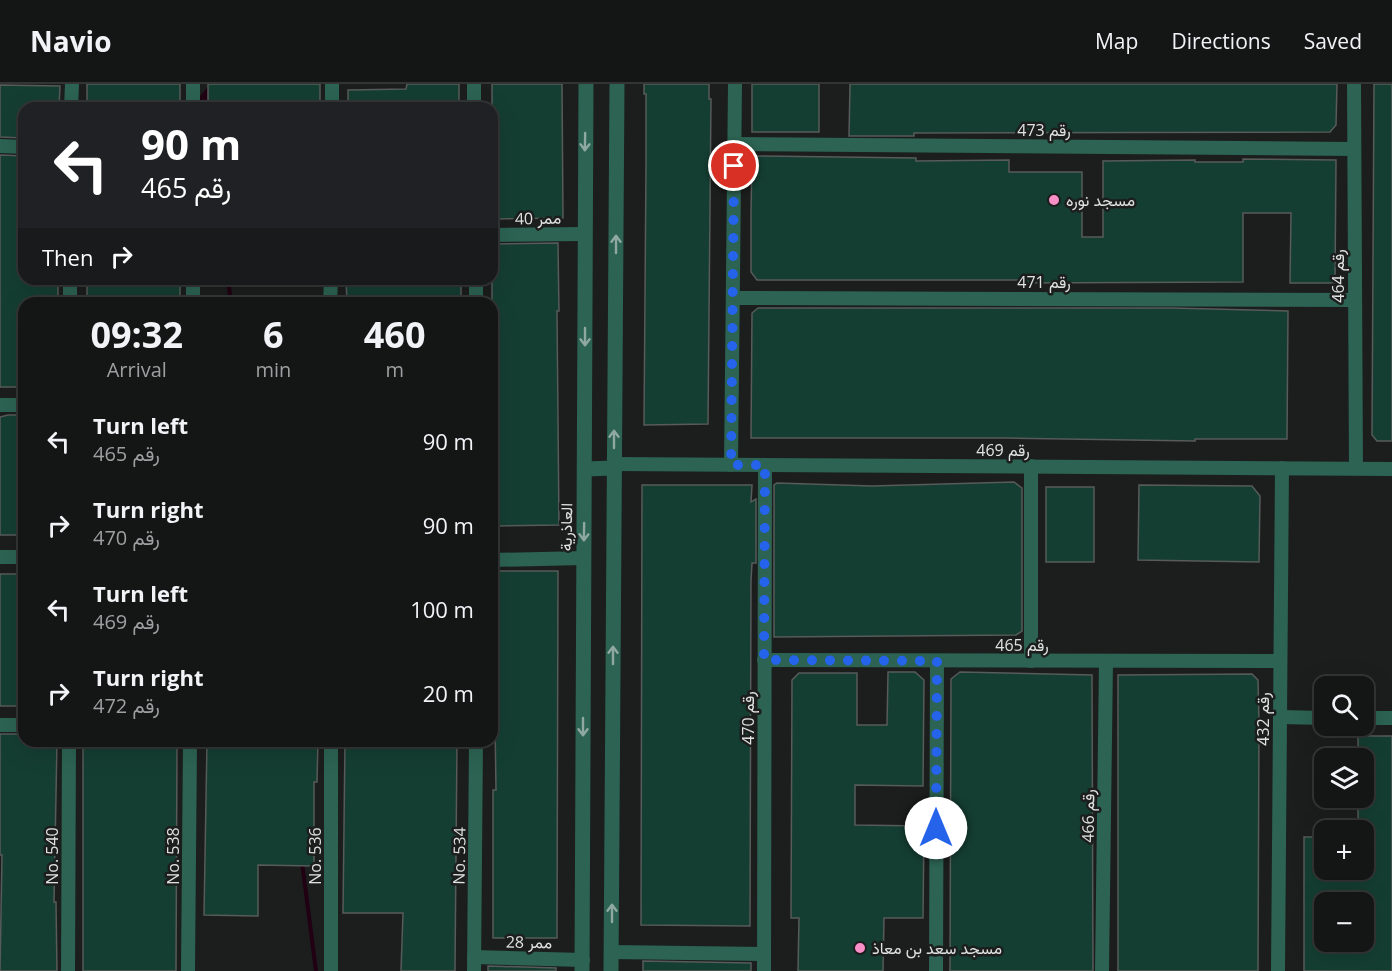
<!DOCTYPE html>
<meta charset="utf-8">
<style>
:root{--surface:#141616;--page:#1d1f1f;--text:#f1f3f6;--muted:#9d9fa1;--line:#333535}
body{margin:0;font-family:"Open Sans",Vazirmatn,sans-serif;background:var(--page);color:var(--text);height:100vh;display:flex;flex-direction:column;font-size:22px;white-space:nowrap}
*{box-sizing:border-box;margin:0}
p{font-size:20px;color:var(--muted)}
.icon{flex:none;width:33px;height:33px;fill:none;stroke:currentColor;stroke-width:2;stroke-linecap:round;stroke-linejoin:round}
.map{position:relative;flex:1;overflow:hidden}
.panel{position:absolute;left:18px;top:213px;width:480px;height:450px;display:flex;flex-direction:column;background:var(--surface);border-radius:18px;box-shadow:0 6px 24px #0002,0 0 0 2px var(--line)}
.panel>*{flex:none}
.top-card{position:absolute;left:18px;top:18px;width:480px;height:183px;border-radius:18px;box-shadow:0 6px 24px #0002,0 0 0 2px var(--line);background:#202124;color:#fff;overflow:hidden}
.tools{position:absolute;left:1314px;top:592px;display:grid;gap:12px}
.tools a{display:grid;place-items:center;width:60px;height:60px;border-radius:12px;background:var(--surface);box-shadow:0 6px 24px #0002,0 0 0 2px var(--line);font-size:30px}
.pin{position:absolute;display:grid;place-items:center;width:51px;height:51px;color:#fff;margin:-26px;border:3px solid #fff;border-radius:50%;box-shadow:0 2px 6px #0007}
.me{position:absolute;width:66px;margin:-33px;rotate:0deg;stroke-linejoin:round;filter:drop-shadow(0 0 4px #0008)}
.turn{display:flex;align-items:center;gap:21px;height:126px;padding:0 24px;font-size:27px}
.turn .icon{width:78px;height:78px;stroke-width:2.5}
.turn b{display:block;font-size:42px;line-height:51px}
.then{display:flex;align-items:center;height:57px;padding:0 24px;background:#0003;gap:12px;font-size:22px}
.eta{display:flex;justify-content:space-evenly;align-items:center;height:102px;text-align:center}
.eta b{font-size:36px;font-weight:700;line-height:42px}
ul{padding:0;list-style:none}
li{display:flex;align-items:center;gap:18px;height:84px;padding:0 24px}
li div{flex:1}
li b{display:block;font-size:22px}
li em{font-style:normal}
header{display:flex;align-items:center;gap:36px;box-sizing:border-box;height:84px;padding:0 30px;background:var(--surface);border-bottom:2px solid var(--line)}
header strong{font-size:28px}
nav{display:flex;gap:33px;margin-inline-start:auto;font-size:21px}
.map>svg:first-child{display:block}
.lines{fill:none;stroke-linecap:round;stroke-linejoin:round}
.stream{stroke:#210013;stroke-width:4}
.building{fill:#153e32;stroke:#575b59;stroke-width:1.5;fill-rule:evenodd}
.minor{stroke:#2c6352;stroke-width:14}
.tertiary{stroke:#2c6352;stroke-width:15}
.oneway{stroke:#8fa9a1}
.route{stroke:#2563eb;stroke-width:10;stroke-dasharray:0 18}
.poi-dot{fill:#fa8fc7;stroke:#1b1e1d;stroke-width:2}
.labels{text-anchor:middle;stroke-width:5;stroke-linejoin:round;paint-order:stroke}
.street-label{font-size:16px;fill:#e0e2e1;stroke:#1b1e1d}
.poi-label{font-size:16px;fill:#e0e2e1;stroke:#1b1e1d;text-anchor:start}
</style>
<header>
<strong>Navio</strong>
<nav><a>Map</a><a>Directions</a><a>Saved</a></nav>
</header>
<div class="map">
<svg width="1392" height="887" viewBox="0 0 1392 887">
<rect width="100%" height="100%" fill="#1b1e1d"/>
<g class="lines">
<g class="stream">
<path d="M205 10 207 24"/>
<path d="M197 19 213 0"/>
<path d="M228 195 231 219"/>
<path d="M302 778 316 887"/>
</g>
</g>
<g class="building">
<rect x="87" y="0" width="93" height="24"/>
<rect x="208" y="0" width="112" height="24"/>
<path d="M407 0H459V24H348V6L406 5Z"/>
<path d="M492 0H562L563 134 492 135Z"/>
<path d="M644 0H709V15H711L708 340 644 341 646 82V10H644Z"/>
<rect x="752" y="0" width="67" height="48"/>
<path d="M850 0H1337L1336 41 1330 48 914 49V52H849Z"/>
<path d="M1374 0H1392V357H1377L1372 351Z"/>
<path d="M0 1 60 2 59 24H24V54L0 53Z"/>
<path d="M0 71 24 72V195H58V218H24V303H0Z"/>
<path d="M758 72 916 74V77L1009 76V88H1082V153H1103V77L1195 76V78H1243V75L1336 76 1335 199H1290L1291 129H1243V198L1019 199V196H757L751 188V128L752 77Z"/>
<path d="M558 159 559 227H557L559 441 492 442V160Z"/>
<rect x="87" y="195" width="93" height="24"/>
<path d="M346 195H461V219H347Z"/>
<path d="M758 224H1171L1288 227 1287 355H1195V357L1008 354H751L752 229Z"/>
<path d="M8 331H24V451H0V333Z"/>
<path d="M1014 398 1022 404V547L1016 551 774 553V401L777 399 872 402Z"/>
<path d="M642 401H752L751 418 756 415V479H752L751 497 750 842 641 841Z"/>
<path d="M1139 401 1252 402 1260 412 1259 478 1138 476Z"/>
<rect x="1046" y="403" width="48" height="75"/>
<path d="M492 487H558L557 854H493V706H496L495 640H497L496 567H492Z"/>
<rect x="0" y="490" width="24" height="132"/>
<path d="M888 588H915L924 596 923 702 855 701V741L924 742 923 834H884L883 887H798L799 834H791L792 596 799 589H857V641H887Z"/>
<path d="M960 588 1092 591 1093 887H950L951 595Z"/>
<path d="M1252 590 1258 596 1259 638 1258 887H1118V591Z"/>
<path d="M0 650H24V657H57L54 818H56L57 887H0L2 771H0Z"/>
<path d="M1358 652H1392V887H1304V753H1324V786H1364V747H1358V714H1364V675H1358ZM1324 819H1364V858H1324Z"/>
<path d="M83 657H177L176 887H83Z"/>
<path d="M207 657H318L317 698H314V782L258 781V832L204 831Z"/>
<path d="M345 657H457L455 887H401L403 829H343Z"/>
<path d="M643 877 751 879V887H643Z"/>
<path d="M488 882 556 884V887H488Z"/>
</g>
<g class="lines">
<g class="minor">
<path d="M474 0V24"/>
<path d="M1354 0 1356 384"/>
<path d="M71 24 72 0"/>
<path d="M193 24V0"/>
<path d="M332 24V0"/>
<path d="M734 60 1354 65"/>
<path d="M0 62 24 63"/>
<path d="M492 151 584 150"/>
<path d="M476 195V219"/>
<path d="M733 214 1355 216"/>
<path d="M70 219V195"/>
<path d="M193 219V195"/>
<path d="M330 219 331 195"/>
<path d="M0 321H24"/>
<path d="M614 380 1392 385"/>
<path d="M731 381 735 0"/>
<path d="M1031 382V577"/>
<path d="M0 473H24"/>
<path d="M492 476 584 474"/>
<path d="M764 576 1280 577"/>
<path d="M1280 633 1324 634"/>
<path d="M1364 634H1392"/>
<path d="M0 641H24"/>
<path d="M331 657V887"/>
<path d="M611 868 764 870"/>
<path d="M474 873 583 876"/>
<path d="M68 887 69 657"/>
<path d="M188 887 190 657"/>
<path d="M474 887 476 657"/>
<path d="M764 887 765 381"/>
<path d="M936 887 937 577"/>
<path d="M1102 887 1106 577"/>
<path d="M1278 887 1282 384"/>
</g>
<g class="tertiary">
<path d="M585 385 614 384"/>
<path d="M582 887 586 0"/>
<path d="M611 887 617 0"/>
</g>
</g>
<defs><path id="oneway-shaft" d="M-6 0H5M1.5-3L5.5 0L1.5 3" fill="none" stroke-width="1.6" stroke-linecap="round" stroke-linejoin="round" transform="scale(1.5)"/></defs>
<g class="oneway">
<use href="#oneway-shaft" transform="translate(585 58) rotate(91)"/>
<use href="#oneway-shaft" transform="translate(616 160) rotate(-90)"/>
<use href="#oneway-shaft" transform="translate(585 253) rotate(90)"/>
<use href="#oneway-shaft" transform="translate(614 355) rotate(-90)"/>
<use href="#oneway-shaft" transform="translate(584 448) rotate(91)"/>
<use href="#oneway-shaft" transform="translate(613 571) rotate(-90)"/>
<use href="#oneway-shaft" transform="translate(583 643) rotate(90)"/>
<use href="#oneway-shaft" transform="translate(612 829) rotate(-90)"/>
</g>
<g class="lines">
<path class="route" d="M734 82 731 381H765L764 576 937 577 936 744"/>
</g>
<g class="poi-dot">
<circle cx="1054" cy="116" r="6"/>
<circle cx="860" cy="864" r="6"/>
</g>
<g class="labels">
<g class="street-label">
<text x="1044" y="52">رقم 473</text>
<text transform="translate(538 134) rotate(-1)" y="6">ممر 40</text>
<text transform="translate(1338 192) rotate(-90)" y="6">رقم 464</text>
<text x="1044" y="204">رقم 471</text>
<text x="1003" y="372">رقم 469</text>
<text transform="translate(566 443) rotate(-89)" y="6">العاذرية</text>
<text x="1022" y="567">رقم 465</text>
<text transform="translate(748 634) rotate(-90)" y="6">رقم 470</text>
<text transform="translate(1263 635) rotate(-90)" y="6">رقم 432</text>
<text transform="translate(1088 732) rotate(-89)" y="6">رقم 466</text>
<text transform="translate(52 772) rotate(-90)" y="6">No. 540</text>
<text transform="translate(173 772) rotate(-90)" y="6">No. 538</text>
<text transform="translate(315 772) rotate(-90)" y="6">No. 536</text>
<text transform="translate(459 772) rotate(-89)" y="6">No. 534</text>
<text transform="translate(529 858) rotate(1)" y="6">ممر 28</text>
</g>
<g class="poi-label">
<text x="1066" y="122">مسجد نوره</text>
<text x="872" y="870">مسجد سعد بن معاذ</text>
</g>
</g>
</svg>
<div class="tools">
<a><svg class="icon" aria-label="search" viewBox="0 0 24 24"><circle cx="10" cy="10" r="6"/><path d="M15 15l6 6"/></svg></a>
<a><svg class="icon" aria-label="layers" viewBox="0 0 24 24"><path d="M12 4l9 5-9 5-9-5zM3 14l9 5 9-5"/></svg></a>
<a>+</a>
<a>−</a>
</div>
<div class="pin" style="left:734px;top:82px;background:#d93025"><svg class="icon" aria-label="arrive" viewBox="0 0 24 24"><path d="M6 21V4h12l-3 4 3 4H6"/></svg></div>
<svg class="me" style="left:936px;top:744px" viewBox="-20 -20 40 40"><circle r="19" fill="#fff"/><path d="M0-13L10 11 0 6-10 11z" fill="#2563eb"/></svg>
<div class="top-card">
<div class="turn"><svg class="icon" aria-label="left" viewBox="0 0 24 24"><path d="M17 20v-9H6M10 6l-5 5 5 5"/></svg><div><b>90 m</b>رقم 465</div></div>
<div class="then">Then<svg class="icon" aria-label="right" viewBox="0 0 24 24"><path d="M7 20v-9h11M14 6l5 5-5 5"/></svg></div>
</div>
<section class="panel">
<div class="eta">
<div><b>09:32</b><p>Arrival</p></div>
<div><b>6</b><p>min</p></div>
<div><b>460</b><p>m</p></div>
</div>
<ul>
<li><svg class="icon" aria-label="left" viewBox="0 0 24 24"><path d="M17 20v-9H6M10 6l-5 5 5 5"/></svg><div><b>Turn left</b><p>رقم 465</p></div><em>90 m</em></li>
<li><svg class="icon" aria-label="right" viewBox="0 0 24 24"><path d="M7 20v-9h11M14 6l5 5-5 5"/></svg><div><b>Turn right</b><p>رقم 470</p></div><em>90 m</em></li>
<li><svg class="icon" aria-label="left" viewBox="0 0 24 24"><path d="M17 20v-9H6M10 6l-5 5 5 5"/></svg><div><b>Turn left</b><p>رقم 469</p></div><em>100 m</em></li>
<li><svg class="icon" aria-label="right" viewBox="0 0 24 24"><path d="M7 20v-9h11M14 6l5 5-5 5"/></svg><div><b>Turn right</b><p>رقم 472</p></div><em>20 m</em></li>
</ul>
</section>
</div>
